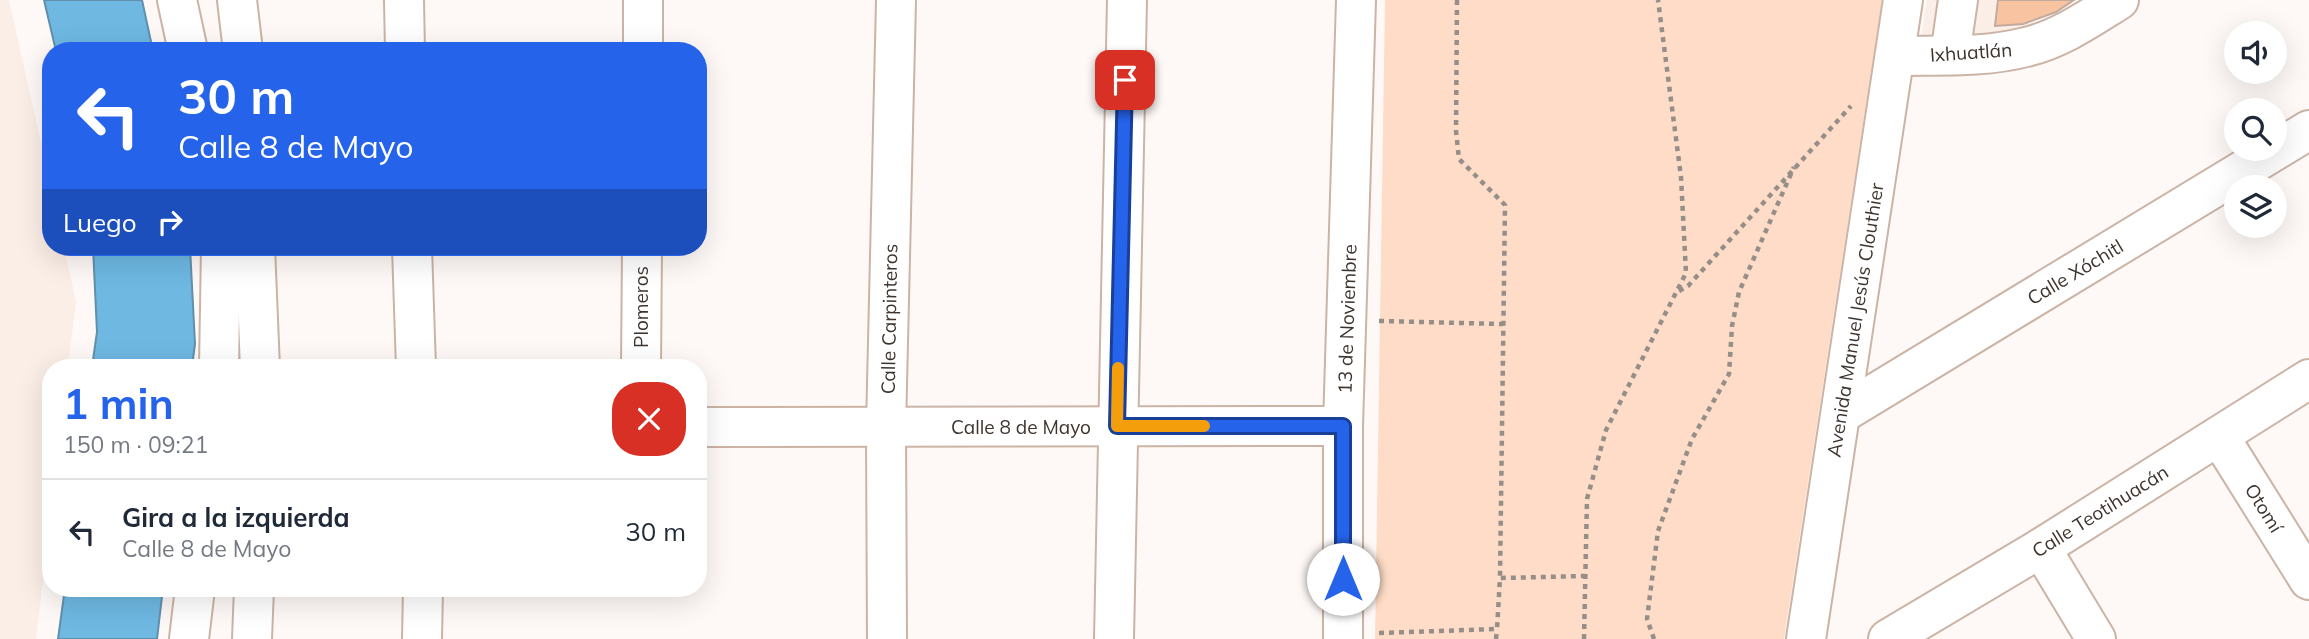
<!DOCTYPE html>
<html lang="es">
<meta charset="utf-8">
<style>
:root{--surface:#fff;--page:#f2f2f3;--text:#1f2937;--muted:#747a83;--line:#e0e1e3;--accent:#2563eb}
body{margin:0;font-family:Mulish,sans-serif;background:var(--page);color:var(--text);height:100vh;display:flex;flex-direction:column;font-size:26px;white-space:nowrap}
*{box-sizing:border-box;margin:0}
p{font-size:23px;color:var(--muted)}
.icon{flex:none;width:38px;height:38px;fill:none;stroke:currentColor;stroke-width:2;stroke-linecap:round;stroke-linejoin:round}
.map{position:relative;flex:1;overflow:hidden}
.panel{position:absolute;left:42px;top:359px;width:665px;height:238px;display:flex;flex-direction:column;background:var(--surface);border-radius:28px;box-shadow:0 7px 28px #0002}
.panel>*{flex:none}
.banner{position:absolute;left:42px;top:42px;width:665px;height:214px;border-radius:28px;box-shadow:0 7px 28px #0002;background:#2563eb;color:#fff;overflow:hidden}
.fabs{position:absolute;left:2224px;top:21px;display:grid;gap:14px}
.fabs a{display:grid;place-items:center;width:63px;height:63px;border-radius:50%;background:var(--surface);box-shadow:0 7px 28px #0002;font-size:35px}
.pin{position:absolute;display:grid;place-items:center;width:60px;height:60px;color:#fff;margin:-30px;border-radius:14px;box-shadow:0 4px 10px #0006}
.me{position:absolute;width:77px;margin:-38px;rotate:0deg;stroke-linejoin:round;filter:drop-shadow(0 0 5px #0008)}
.turn{display:flex;align-items:center;gap:24px;height:147px;padding:0 21px;font-size:32px}
.turn .icon{width:91px;height:91px;stroke-width:2.5}
.turn b{display:block;font-size:49px;line-height:60px}
.then{display:flex;align-items:center;height:66px;padding:0 21px;background:#0003;gap:14px;font-size:26px}
.round{display:grid;place-items:center;flex:none;width:74px;height:74px;border-radius:28px;background:var(--page)}
.head{display:flex;align-items:center;justify-content:space-between;height:119px;padding:0 21px}
h1{font-size:42px;font-weight:700;line-height:52px;color:var(--accent)}
ul{padding:0;list-style:none}
li{display:flex;align-items:center;gap:21px;height:105px;padding:0 21px;border-top:2px solid var(--line)}
li div{flex:1}
li b{display:block;font-size:26px}
li em{font-style:normal}
.map>svg:first-child{display:block}
.built{fill:#fbeee6}
.green{fill:#fedcc7}
.water{fill:#6eb8e2;stroke:#6090ac;stroke-width:2}
.building{fill:#f8c3a1;stroke:#c2ab9d;stroke-width:2}
.lines{fill:none;stroke-linecap:round;stroke-linejoin:round}
.minor-casing{stroke:#cbb4a5;stroke-width:42}
.path{stroke:#968e89;stroke-width:4.5;stroke-dasharray:5 5;stroke-linecap:butt}
.minor{stroke:#fff;stroke-width:38}
.route-casing{stroke:#184099;stroke-width:18}
.route{stroke:#2563eb;stroke-width:12}
.slow{stroke:#f59e0b;stroke-width:12}
.labels{text-anchor:middle;stroke-width:5;stroke-linejoin:round;paint-order:stroke}
.street-label{font-size:19px;fill:#3e342e;stroke:#fff}
</style>
<div class="map">
<svg width="2309" height="639" viewBox="0 0 2309 639">
<rect width="100%" height="100%" fill="#fef9f6"/>
<g class="built">
<path d="M0 0H9L51 187V247H64L76 302 68 367 51 368V514L36 639H0Z"/>
<path d="M1927 0H2068L2014 33 1921 38Z"/>
</g>
<path class="green" d="M1385 0H1882L1784 639H1375Z"/>
<g class="water">
<path d="M44 0H142L153 51H56Z"/>
<path d="M93 247H190L195 344 192 367H92L97 332Z"/>
<path d="M65 588H163L157 639H58Z"/>
</g>
<path class="building" d="M1998 0H2074L2056 12 2023 24 1995 26Z"/>
<g class="lines">
<defs>
<g id="minor">
<path d="M177 0 188 51"/>
<path d="M237 0 243 51"/>
<path d="M404 0 405 51"/>
<path d="M643 51V0"/>
<path d="M1950 55 1958 0"/>
<path d="M1895 56C1938 55 1984 58 2026 47 2060 39 2090 18 2119 0"/>
<path d="M255 247 260 368"/>
<path d="M412 247 416 368"/>
<path d="M219 368 221 247"/>
<path d="M641 368 642 247"/>
<path d="M1841 414 2309 130"/>
<path d="M698 427 1343 426"/>
<path d="M2219 436 2309 580"/>
<path d="M2041 548 2096 639"/>
<path d="M189 639 195 588"/>
<path d="M252 639 254 588"/>
<path d="M422 639 423 588"/>
<path d="M887 639 886 428 896 0"/>
<path d="M1114 639 1127 0"/>
<path d="M1343 639V426L1356 0"/>
<path d="M1806 639 1903 0"/>
<path d="M1888 639 2041 548 2309 379"/>
</g>
</defs>
<use href="#minor" class="minor-casing"/>
<g class="path">
<path d="M1457 0 1456 131 1459 159 1505 205 1500 578"/>
<path d="M1679 291 1688 286 1851 106"/>
<path d="M1379 321 1503 324"/>
<path d="M1379 633 1497 629 1500 578 1585 576"/>
<path d="M1496 639 1497 629"/>
<path d="M1584 639 1587 499 1606 430 1686 273 1681 177 1658 0"/>
<path d="M1654 639 1647 619 1658 531 1692 439 1729 374 1732 326 1739 292 1794 167"/>
</g>
<use href="#minor" class="minor"/>
</g>
<g class="lines">
<defs>
<path id="route" d="M1125 80 1117 426H1343V579"/>
</defs>
<use href="#route" class="route-casing"/>
<use href="#route" class="route"/>
<path class="slow" d="M1118 368 1117 426H1204"/>
</g>
<g class="labels">
<g class="street-label">
<text transform="translate(1971 52) rotate(-4)" y="7">Ixhuatlán</text>
<text transform="translate(2075 272) rotate(-31)" y="7">Calle Xóchitl</text>
<text transform="translate(641 307) rotate(-90)" y="7">Plomeros</text>
<text transform="translate(889 319) rotate(-89)" y="7">Calle Carpinteros</text>
<text transform="translate(1347 319) rotate(-88)" y="7">13 de Noviembre</text>
<text transform="translate(1855 320) rotate(-81)" y="7">Avenida Manuel Jesús Clouthier</text>
<text x="1021" y="434">Calle 8 de Mayo</text>
<text transform="translate(2264 508) rotate(58)" y="7">Otomí</text>
<text transform="translate(2100 511) rotate(-32)" y="7">Calle Teotihuacán</text>
</g>
</g>
</svg>
<div class="fabs">
<a><svg class="icon" aria-label="sound" viewBox="0 0 24 24"><path d="M4 9h4l5-4v14l-5-4H4zM17 9q2 3 0 6"/></svg></a>
<a><svg class="icon" aria-label="search" viewBox="0 0 24 24"><circle cx="10" cy="10" r="6"/><path d="M15 15l6 6"/></svg></a>
<a><svg class="icon" aria-label="layers" viewBox="0 0 24 24"><path d="M12 4l9 5-9 5-9-5zM3 14l9 5 9-5"/></svg></a>
</div>
<div class="pin" style="left:1125px;top:80px;background:#d93025"><svg class="icon" aria-label="arrive" viewBox="0 0 24 24"><path d="M6 21V4h12l-3 4 3 4H6"/></svg></div>
<svg class="me" style="left:1343px;top:579px" viewBox="-20 -20 40 40"><circle r="19" fill="#fff"/><path d="M0-13L10 11 0 6-10 11z" fill="#2563eb"/></svg>
<div class="banner">
<div class="turn"><svg class="icon" aria-label="left" viewBox="0 0 24 24"><path d="M17 20v-9H6M10 6l-5 5 5 5"/></svg><div><b>30 m</b>Calle 8 de Mayo</div></div>
<div class="then">Luego<svg class="icon" aria-label="right" viewBox="0 0 24 24"><path d="M7 20v-9h11M14 6l5 5-5 5"/></svg></div>
</div>
<section class="panel">
<div class="head"><div><h1>1 min</h1><p>150 m · 09:21</p></div><a class="round" style="background:#d93025;color:#fff"><svg class="icon" aria-label="close" viewBox="0 0 24 24"><path d="M6 6l12 12M18 6L6 18"/></svg></a></div>
<ul>
<li><svg class="icon" aria-label="left" viewBox="0 0 24 24"><path d="M17 20v-9H6M10 6l-5 5 5 5"/></svg><div><b>Gira a la izquierda</b><p>Calle 8 de Mayo</p></div><em>30 m</em></li>
</ul>
</section>
</div>
